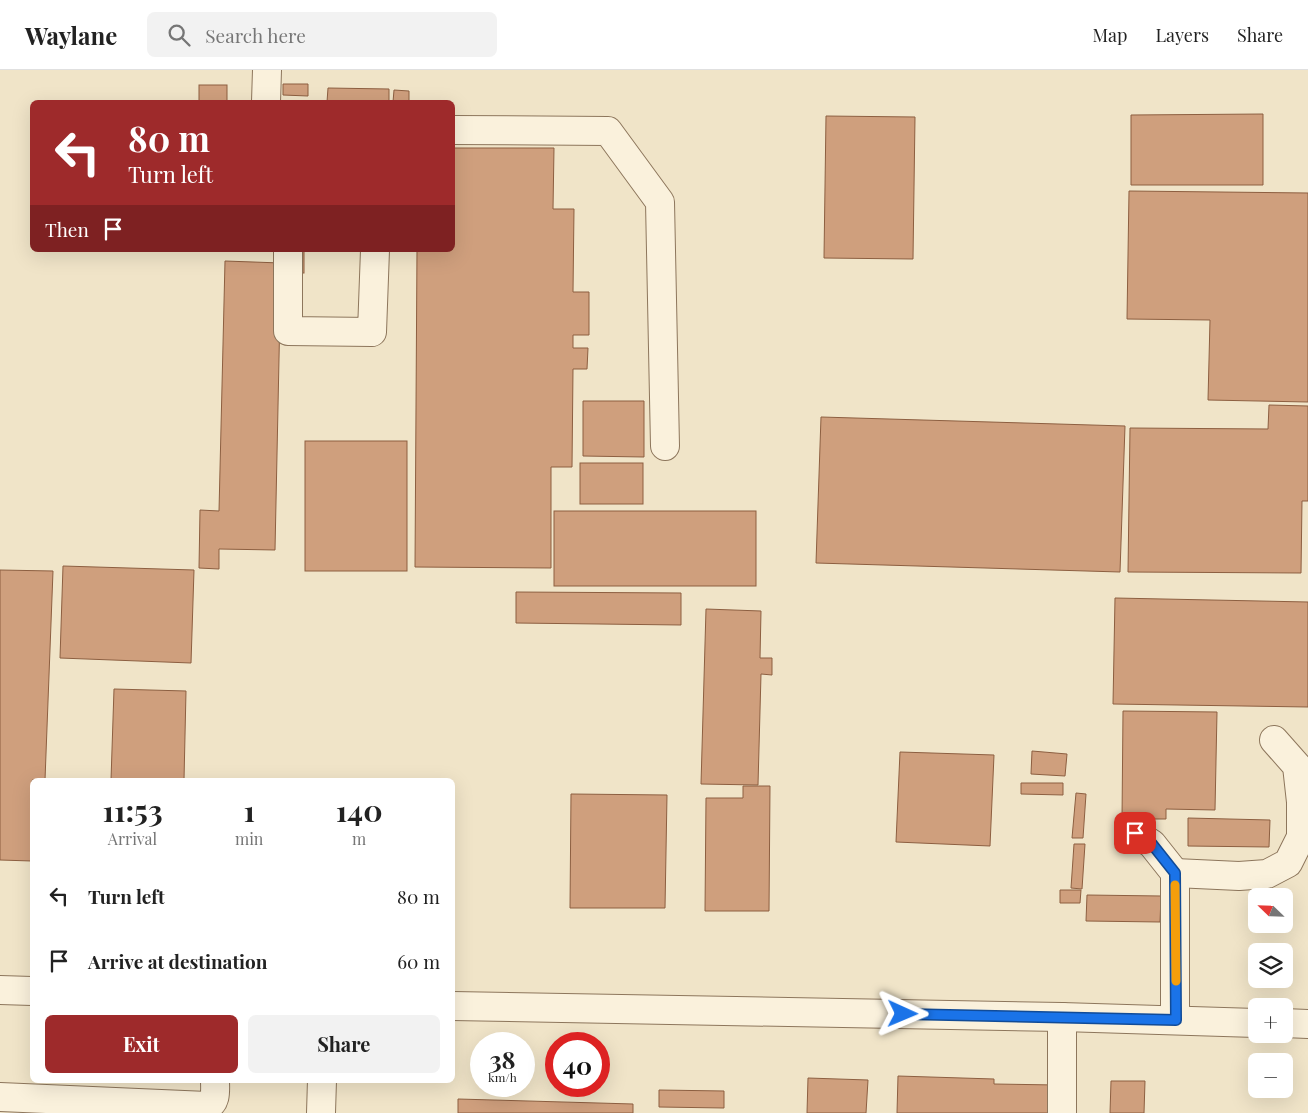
<!DOCTYPE html>
<meta charset="utf-8">
<style>
:root{--surface:#fff;--page:#f2f2f2;--text:#222;--muted:#767676;--line:#e0e0e0;--accent:#9e2a2b}
body{margin:0;font-family:"Playfair Display",serif;background:var(--page);color:var(--text);height:100vh;display:flex;flex-direction:column;font-size:19px;white-space:nowrap}
*{box-sizing:border-box;margin:0}
p{font-size:16px;color:var(--muted)}
.icon{flex:none;width:28px;height:28px;fill:none;stroke:currentColor;stroke-width:2;stroke-linecap:round;stroke-linejoin:round}
.map{position:relative;flex:1;overflow:hidden}
.drawer{position:absolute;left:30px;top:708px;width:425px;height:305px;display:flex;flex-direction:column;background:var(--surface);border-radius:8px;box-shadow:0 5px 20px #0002}
.drawer>*{flex:none}
.top-card{position:absolute;left:30px;top:30px;width:425px;height:152px;border-radius:8px;box-shadow:0 5px 20px #0002;background:#9e2a2b;color:#fff;overflow:hidden}
.needle{width:32px;rotate:293deg}
.buttons{position:absolute;left:1248px;top:818px;display:grid;gap:10px}
.buttons a{display:grid;place-items:center;width:45px;height:45px;border-radius:8px;background:var(--surface);box-shadow:0 5px 20px #0002;font-size:25px}
.speed{position:absolute;left:470px;top:962px;display:flex;gap:10px;font-size:25px;font-weight:700;text-align:center}
.speed>*{display:grid;place-content:center;width:65px;height:65px;border-radius:50%;background:var(--surface);box-shadow:0 5px 20px #0002;line-height:1}
.speed small{font-size:12px;font-weight:400}
.speed .limit{border:8px solid #d22;background:#fff;color:#111}
.pin{position:absolute;display:grid;place-items:center;width:42px;height:42px;color:#fff;margin:-21px;border-radius:10px;box-shadow:0 2px 8px #0006}
.me{position:absolute;width:55px;margin:-28px;rotate:91deg;stroke-linejoin:round;filter:drop-shadow(0 0 4px #0008)}
.turn{display:flex;align-items:center;gap:18px;height:105px;padding:0 15px;font-size:22px}
.turn .icon{width:65px;height:65px;stroke-width:2.5}
.turn b{display:block;font-size:35px;line-height:42px}
.then{display:flex;align-items:center;height:48px;padding:0 15px;background:#0003;gap:10px;font-size:19px}
.eta{display:flex;justify-content:space-evenly;align-items:center;height:85px;text-align:center}
.eta b{font-size:30px;font-weight:700;line-height:35px}
.button{display:flex;gap:10px;margin-top:auto;padding:10px 15px}
.button a{flex:1;height:58px;border-radius:8px;background:var(--accent);color:#fff;font-size:20px;font-weight:700;line-height:58px;text-align:center}
.button a+a{background:var(--page);color:var(--text)}
ul{padding:0;list-style:none}
li{display:flex;align-items:center;gap:15px;height:65px;padding:0 15px}
li div{flex:1}
li b{display:block;font-size:19px}
li em{font-style:normal}
header{display:flex;align-items:center;gap:30px;box-sizing:border-box;height:70px;padding:0 25px;background:var(--surface);border-bottom:1px solid var(--line)}
header strong{font-size:24px}
nav{display:flex;gap:28px;margin-inline-start:auto;font-size:18px}
.search{width:350px;height:45px;background:var(--page);display:flex;align-items:center;gap:12px;box-sizing:border-box;padding:0 18px;border-radius:8px;color:var(--muted);font-size:19px}
.map>svg:first-child{display:block}
.building{fill:#cf9f7d;stroke:#8d5f41}
.lines{fill:none;stroke-linecap:round;stroke-linejoin:round}
.minor-casing{stroke:#8d765c;stroke-width:30}
.minor{stroke:#faf1dc;stroke-width:28}
.route-casing{stroke:#114b97;stroke-width:12}
.route{stroke:#1a73e8;stroke-width:9}
.slow{stroke:#f59e0b;stroke-width:9}
</style>
<header>
<strong>Waylane</strong>
<div class="search"><svg class="icon" aria-label="search" viewBox="0 0 24 24"><circle cx="10" cy="10" r="6"/><path d="M15 15l6 6"/></svg>Search here</div>
<nav><a>Map</a><a>Layers</a><a>Share</a></nav>
</header>
<div class="map">
<svg width="1308" height="1043" viewBox="0 0 1308 1043">
<rect width="100%" height="100%" fill="#f0e4c8"/>
<g class="building">
<path d="M283 14H308V26L283 25Z"/>
<rect x="199" y="15" width="28" height="17"/>
<path d="M328 18 389 19V32H327Z"/>
<path d="M394 20 409 21V32H393Z"/>
<path d="M1263 44V115H1131V45Z"/>
<path d="M826 46 915 47 913 189 824 188Z"/>
<path d="M452 78H554L553 139H574L573 222H589V265H573V278H588L587 299H573L572 397H551V498L415 497 417 180H452Z"/>
<path d="M1129 121 1308 123V332L1208 330 1210 250 1127 249Z"/>
<rect x="295" y="180" width="9" height="23"/>
<path d="M225 191 281 193 275 480 219 479V499L199 498 200 440 219 441Z"/>
<path d="M583 331H644V387L583 386Z"/>
<path d="M1269 335 1308 336V431H1302L1301 503 1128 502 1130 358 1268 359Z"/>
<path d="M821 347 1125 356 1120 502 816 493Z"/>
<rect x="305" y="371" width="102" height="130"/>
<rect x="580" y="393" width="63" height="41"/>
<rect x="554" y="441" width="202" height="75"/>
<path d="M63 496 194 500 191 593 60 588Z"/>
<path d="M0 500 53 501 45 710H32V791L0 790Z"/>
<path d="M516 522 681 523V555L516 553Z"/>
<path d="M1115 528 1308 532V637L1113 634Z"/>
<path d="M706 539 761 541 760 588H772V605L761 604 758 715 701 714Z"/>
<path d="M114 619 186 621 184 710H111Z"/>
<path d="M1123 641 1217 642 1215 740 1166 739V749H1122Z"/>
<path d="M1032 681 1067 684 1065 706 1031 704Z"/>
<path d="M900 682 994 685 990 776 896 772Z"/>
<path d="M1021 713H1063V725L1021 724Z"/>
<path d="M743 716H770L769 841H705L706 728H743Z"/>
<path d="M1076 723 1086 724 1083 768H1072Z"/>
<path d="M571 724 667 725 665 838H570Z"/>
<path d="M1188 748 1270 750 1269 777 1188 776Z"/>
<path d="M1074 774H1085L1082 819 1071 818Z"/>
<path d="M1060 820H1081L1080 833H1060Z"/>
<path d="M1087 825 1161 826 1160 852 1086 851Z"/>
<path d="M898 1006 994 1009V1014L1056 1015V1043H897Z"/>
<path d="M808 1008 868 1010 866 1043H807Z"/>
<path d="M1111 1011H1145L1144 1043H1110Z"/>
<path d="M659 1020 724 1021V1038L659 1037Z"/>
<path d="M458 1029 633 1034V1043H458Z"/>
</g>
<g class="lines">
<defs>
<g id="minor">
<path d="M266 32 267 0"/>
<path d="M452 60 608 61 660 132 665 376"/>
<path d="M288 180V261L372 262 375 180"/>
<path d="M1135 763 1152 774 1175 803V950"/>
<path d="M1175 803 1239 806 1267 804 1288 793 1301 767V732L1297 696 1274 670"/>
<path d="M0 920 32 921"/>
<path d="M452 936 1062 947 1256 953"/>
<path d="M1284 953 1308 954"/>
<path d="M0 1027 207 1036C217 1032 215 1020 215 1010"/>
<path d="M321 1043 322 1010"/>
<path d="M1062 1043V947"/>
</g>
</defs>
<use href="#minor" class="minor-casing"/>
<use href="#minor" class="minor"/>
</g>
<g class="lines">
<defs>
<path id="route" d="M903 944 1176 950 1175 803 1152 774 1135 763"/>
</defs>
<use href="#route" class="route-casing"/>
<use href="#route" class="route"/>
<path class="slow" d="M1175 815 1176 911"/>
</g>
</svg>
<div class="buttons">
<a><svg class="needle" viewBox="-14 -14 28 28"><path d="M0-13l5 13h-10z" fill="#e53935"/><path d="M0 13l5-13h-10z" fill="#767676"/></svg></a>
<a><svg class="icon" aria-label="layers" viewBox="0 0 24 24"><path d="M12 4l9 5-9 5-9-5zM3 14l9 5 9-5"/></svg></a>
<a>+</a>
<a>−</a>
</div>
<div class="speed"><div>38<small>km/h</small></div><div class="limit">40</div></div>
<div class="pin" style="left:1135px;top:763px;background:#d93025"><svg class="icon" aria-label="arrive" viewBox="0 0 24 24"><path d="M6 21V4h12l-3 4 3 4H6"/></svg></div>
<svg class="me" style="left:903px;top:944px" viewBox="-20 -20 40 40"><path d="M0-17L14 15 0 8-14 15z" fill="#1a73e8" stroke="#fff" stroke-width="4"/></svg>
<div class="top-card">
<div class="turn"><svg class="icon" aria-label="left" viewBox="0 0 24 24"><path d="M17 20v-9H6M10 6l-5 5 5 5"/></svg><div><b>80 m</b>Turn left</div></div>
<div class="then">Then<svg class="icon" aria-label="arrive" viewBox="0 0 24 24"><path d="M6 21V4h12l-3 4 3 4H6"/></svg></div>
</div>
<section class="drawer">
<div class="eta">
<div><b>11:53</b><p>Arrival</p></div>
<div><b>1</b><p>min</p></div>
<div><b>140</b><p>m</p></div>
</div>
<ul>
<li><svg class="icon" aria-label="left" viewBox="0 0 24 24"><path d="M17 20v-9H6M10 6l-5 5 5 5"/></svg><div><b>Turn left</b></div><em>80 m</em></li>
<li><svg class="icon" aria-label="arrive" viewBox="0 0 24 24"><path d="M6 21V4h12l-3 4 3 4H6"/></svg><div><b>Arrive at destination</b></div><em>60 m</em></li>
</ul>
<div class="button"><a>Exit</a><a>Share</a></div>
</section>
</div>
